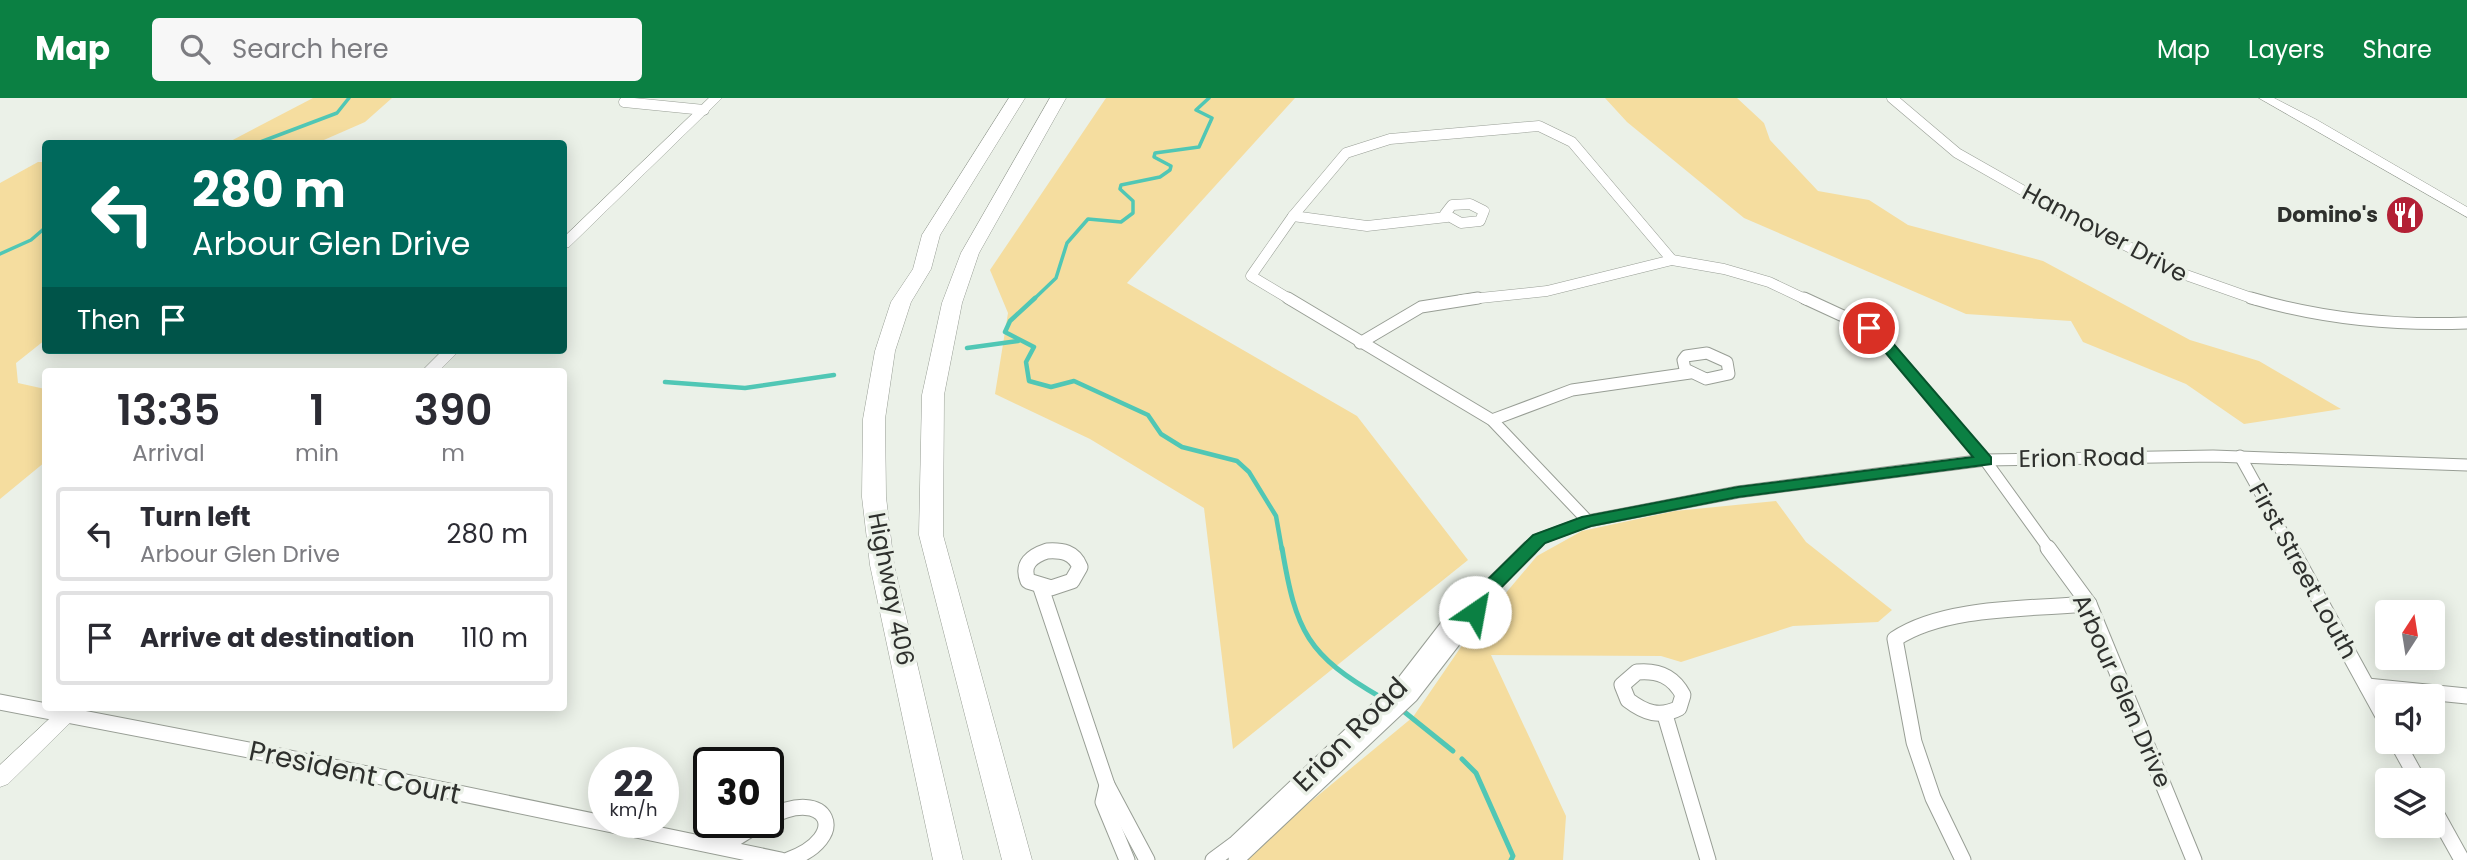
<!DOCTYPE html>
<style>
:root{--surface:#fff;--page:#f7f7f7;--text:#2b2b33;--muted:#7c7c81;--line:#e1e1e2;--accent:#0b8043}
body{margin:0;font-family:Poppins,sans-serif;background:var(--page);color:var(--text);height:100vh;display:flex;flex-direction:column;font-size:26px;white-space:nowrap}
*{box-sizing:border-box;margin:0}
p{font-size:23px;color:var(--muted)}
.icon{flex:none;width:38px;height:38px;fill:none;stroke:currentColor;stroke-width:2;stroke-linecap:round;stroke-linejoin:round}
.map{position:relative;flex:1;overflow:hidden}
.side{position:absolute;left:42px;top:270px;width:525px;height:343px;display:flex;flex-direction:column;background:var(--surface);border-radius:7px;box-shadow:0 4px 18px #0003}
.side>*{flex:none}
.guide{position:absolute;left:42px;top:42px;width:525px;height:214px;border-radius:7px;box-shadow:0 4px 18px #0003;background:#00695c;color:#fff;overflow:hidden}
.needle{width:46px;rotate:12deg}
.controls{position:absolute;left:2375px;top:502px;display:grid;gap:14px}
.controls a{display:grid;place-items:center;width:70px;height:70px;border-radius:7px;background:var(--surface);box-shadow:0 4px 18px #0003;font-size:35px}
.speed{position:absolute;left:588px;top:649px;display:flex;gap:14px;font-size:35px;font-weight:700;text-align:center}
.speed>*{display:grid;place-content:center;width:91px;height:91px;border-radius:50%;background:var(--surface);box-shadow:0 4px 18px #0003;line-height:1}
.speed small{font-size:18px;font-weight:400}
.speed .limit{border:4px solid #111;border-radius:10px;background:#fff;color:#111}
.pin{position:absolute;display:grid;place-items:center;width:60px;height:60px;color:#fff;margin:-30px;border:4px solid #fff;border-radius:50%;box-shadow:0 2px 7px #0007}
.me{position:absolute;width:77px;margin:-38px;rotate:33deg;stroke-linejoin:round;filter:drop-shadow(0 0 5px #0008)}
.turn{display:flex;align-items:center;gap:24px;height:147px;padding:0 35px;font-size:32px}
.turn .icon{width:91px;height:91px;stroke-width:2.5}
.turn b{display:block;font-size:49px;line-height:60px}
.then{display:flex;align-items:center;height:66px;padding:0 35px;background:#0003;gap:14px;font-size:26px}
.eta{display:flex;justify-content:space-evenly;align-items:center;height:119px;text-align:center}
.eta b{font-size:42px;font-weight:600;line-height:49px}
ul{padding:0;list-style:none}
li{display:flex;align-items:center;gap:21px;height:94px;margin:0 14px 10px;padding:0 21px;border:4px solid var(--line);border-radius:7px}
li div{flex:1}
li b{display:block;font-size:26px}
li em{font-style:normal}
header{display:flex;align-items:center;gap:42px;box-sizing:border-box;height:98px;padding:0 35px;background:var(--accent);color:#fff}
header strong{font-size:33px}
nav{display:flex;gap:38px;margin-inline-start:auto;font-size:24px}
.search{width:490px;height:63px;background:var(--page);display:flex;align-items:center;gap:18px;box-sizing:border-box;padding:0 24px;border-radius:7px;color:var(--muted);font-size:26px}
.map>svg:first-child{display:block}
.green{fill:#f5dd9f}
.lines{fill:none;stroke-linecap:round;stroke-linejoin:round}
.stream-far2{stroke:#50c7b5;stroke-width:3.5}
.stream-far1{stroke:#50c7b5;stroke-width:4.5}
.stream{stroke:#50c7b5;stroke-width:5}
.street-far2-casing{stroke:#989e95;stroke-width:11}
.street-far1-casing{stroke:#989e95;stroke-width:13}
.street-casing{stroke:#989e95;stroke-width:17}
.secondary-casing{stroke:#989e95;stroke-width:1}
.highway-casing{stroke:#989e95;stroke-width:1}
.street-far2{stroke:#fff;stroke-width:10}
.street-far1{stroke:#fff;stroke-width:11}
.street{stroke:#fff;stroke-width:15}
.secondary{fill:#fff;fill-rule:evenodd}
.highway{fill:#fff;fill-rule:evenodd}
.route{fill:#0b8043;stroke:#07532c;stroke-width:2}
.labels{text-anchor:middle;stroke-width:7;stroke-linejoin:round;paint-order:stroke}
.far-poi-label{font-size:21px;font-weight:bold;fill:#2e302d;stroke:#ebf1e8;text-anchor:end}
.street-label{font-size:24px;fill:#2e302d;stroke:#ebf1e8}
.near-street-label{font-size:28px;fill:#2e302d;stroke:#ebf1e8}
</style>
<header>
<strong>Map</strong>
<div class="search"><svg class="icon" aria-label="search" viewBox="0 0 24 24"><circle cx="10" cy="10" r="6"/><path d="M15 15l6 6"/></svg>Search here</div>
<nav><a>Map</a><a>Layers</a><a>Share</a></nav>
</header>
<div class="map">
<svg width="2467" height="762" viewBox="0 0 2467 762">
<rect width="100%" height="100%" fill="#ebf1e8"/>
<g class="green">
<path d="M313 0H392L365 24 317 45H227Z"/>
<path d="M1106 0H1295L1127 185 1357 318 1468 462 1233 651 1204 410 1090 341 995 296 1008 215 990 172Z"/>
<path d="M1605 0H1737L1764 25 1770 42 1818 93 1869 102 1908 127 2043 163 2190 242 2259 263 2341 311 2244 326 2186 286 2083 244 2071 223 1966 216 1744 120 1627 24Z"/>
<path d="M38 64H46L45 242 16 265 18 285 45 291V364L0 401V85Z"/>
<path d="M1776 403 1806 444 1892 512 1878 524 1793 528 1681 564 1661 558 1491 557 1566 718 1563 762H1240L1413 619 1463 546 1537 458 1582 433 1675 413Z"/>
</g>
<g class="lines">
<g class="stream-far2">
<path d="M255 46 337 15 349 0"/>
<path d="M0 156 31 142 46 129"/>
<path d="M1033 202 1056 180 1067 145 1088 121 1121 124 1133 115V103L1120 91 1121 87 1160 79 1170 72 1171 68 1154 59 1155 55 1199 49 1212 20 1196 12 1209 0"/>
</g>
<g class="stream-far1">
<path d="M1035 200 1010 223 1005 234 1034 249 1026 264 1029 283 1051 289 1074 283 1148 317 1161 336 1182 349 1237 363 1249 374 1276 418 1282 452"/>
<path d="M967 250 1018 243"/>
<path d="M665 284 745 290 834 277"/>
</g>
<g class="stream">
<path d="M1282 450C1296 534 1307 557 1382 600"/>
<path d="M1402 612 1453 653"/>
<path d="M1462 661 1476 675 1513 758 1511 762"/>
</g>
<defs>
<g id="street-far2">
<path d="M1892 0 1957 55 2082 126 2186 177 2257 202"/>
<path d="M624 4 704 12"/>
<path d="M1470 106 1484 113 1480 123 1461 125 1445 116 1452 107Z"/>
<path d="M1293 118 1367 128 1447 119"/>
<path d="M1291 202 1251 178 1293 118 1346 55 1390 41 1539 28 1572 44 1672 162"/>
<path d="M1461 202 1547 193 1672 162 1724 171 1769 184 1807 202"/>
</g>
<g id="street-far1">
<path d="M1288 200 1492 322 1588 423"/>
<path d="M1804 200 1869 230 1880 239 1985 362 2050 452"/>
<path d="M2251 200C2323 221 2392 228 2467 225"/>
<path d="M1360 245 1421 209 1478 200"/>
<path d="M1707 255 1727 264 1729 276 1706 281 1685 271 1683 262 1686 258Z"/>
<path d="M1492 322 1572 292 1690 275"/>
<path d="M2240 358 2292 452"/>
<path d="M1528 452 1539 441 1588 423 1738 394 1985 362 2213 358 2467 367"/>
</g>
<g id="street">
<path d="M2048 450 2089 506 2194 762"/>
<path d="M2291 450 2387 625"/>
<path d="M1047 453C1062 452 1074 454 1080 469L1072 483 1051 490 1028 483C1021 466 1032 458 1047 453Z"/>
<path d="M1041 490 1107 687 1147 762"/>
<path d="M1637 574C1658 572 1673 578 1683 597L1679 610C1660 620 1645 615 1628 602L1622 587Z"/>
<path d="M2367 588 2467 598"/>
<path d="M0 604 290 660 781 762"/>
<path d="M1665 617 1708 762"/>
<path d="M2397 644 2418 682"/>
<path d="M1107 687 1103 704 1127 762"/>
<path d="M2432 708 2462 762"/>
<path d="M768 720C828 687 852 739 788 762"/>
<path d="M712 747 738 739 762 724"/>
<path d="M1213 762 1236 745 1400 590 1461 511 1477 502 1530 450"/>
<path d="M1236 762 1411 597 1475 514 1477 502"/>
<path d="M1963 762 1933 700 1914 644 1895 541C1944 508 2031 511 2089 506"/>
</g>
<g id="secondary">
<path d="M709 0H722L569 149 564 150V139Z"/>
<path d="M2259 0H2274L2317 22 2467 109V119Z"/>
<path d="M443 252H460L439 273H422Z"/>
<path d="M62 609H86L8 686 0 689V667Z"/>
</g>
<g id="highway">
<path d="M1009 0H1025L940 137 931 171 911 204 895 253 885 321 886 399 894 467 963 762H933L870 467 862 399 863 321 875 253 891 204 913 171 922 137Z"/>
<path d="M1050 0H1066L979 155 962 205 944 297 943 437 1032 762H1002L919 437 922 297 942 205 961 155Z"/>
</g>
</defs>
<use href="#street-far2" class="street-far2-casing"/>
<use href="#street-far1" class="street-far1-casing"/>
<use href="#street" class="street-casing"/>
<use href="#secondary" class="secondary-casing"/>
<use href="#highway" class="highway-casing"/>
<use href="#street-far2" class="street-far2"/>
<use href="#street-far1" class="street-far1"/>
<use href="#street" class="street"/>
<use href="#secondary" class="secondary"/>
<use href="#highway" class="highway"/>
</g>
<path class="route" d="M1869 226 1885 236 1991 359V366L1738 399 1591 428 1545 445 1486 505 1481 519H1468L1466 514 1471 498 1533 437 1582 419 1738 389 1973 359 1875 242 1862 230Z"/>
<defs>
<symbol id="restaurant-disc" viewBox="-11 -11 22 22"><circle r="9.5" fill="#b32035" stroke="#ebf1e8"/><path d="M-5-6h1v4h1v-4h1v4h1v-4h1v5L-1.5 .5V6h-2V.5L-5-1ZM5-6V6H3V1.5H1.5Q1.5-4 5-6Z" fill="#fff"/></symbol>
</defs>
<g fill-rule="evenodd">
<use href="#restaurant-disc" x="2383" y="95" width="44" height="44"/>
</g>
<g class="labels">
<g class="far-poi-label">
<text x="2378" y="124">Domino's</text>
</g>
<g class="street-label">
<text transform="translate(2105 135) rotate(28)" y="8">Hannover Drive</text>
<text transform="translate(2082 360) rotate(-1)" y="8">Erion Road</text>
<text transform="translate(2303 473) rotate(61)" y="8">First Street Louth</text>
<text transform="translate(891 491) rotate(79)" y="8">Highway 406</text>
<text transform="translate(2122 593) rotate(66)" y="8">Arbour Glen Drive</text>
</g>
<g class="near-street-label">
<text transform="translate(1350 636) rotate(-45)" y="10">Erion Road</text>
<text transform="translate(355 674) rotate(12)" y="10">President Court</text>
</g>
</g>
</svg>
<div class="controls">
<a><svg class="needle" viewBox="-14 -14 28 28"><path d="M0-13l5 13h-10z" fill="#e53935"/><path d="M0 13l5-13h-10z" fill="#7c7c81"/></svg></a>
<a><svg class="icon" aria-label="sound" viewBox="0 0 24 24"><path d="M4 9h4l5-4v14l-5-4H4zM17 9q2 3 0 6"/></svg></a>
<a><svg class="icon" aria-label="layers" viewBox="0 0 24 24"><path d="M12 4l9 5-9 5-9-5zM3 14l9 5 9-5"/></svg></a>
</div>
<div class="speed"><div>22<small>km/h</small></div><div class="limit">30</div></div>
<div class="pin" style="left:1869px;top:230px;background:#d93025"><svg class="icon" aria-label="arrive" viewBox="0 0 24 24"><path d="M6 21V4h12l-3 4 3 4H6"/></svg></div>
<svg class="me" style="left:1475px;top:514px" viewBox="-20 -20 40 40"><circle r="19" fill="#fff"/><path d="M0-13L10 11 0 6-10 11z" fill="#0b8043"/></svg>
<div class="guide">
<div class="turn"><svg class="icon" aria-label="left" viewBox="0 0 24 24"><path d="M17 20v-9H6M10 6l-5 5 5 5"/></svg><div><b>280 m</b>Arbour Glen Drive</div></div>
<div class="then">Then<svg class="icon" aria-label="arrive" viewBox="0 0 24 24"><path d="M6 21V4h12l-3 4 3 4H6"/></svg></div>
</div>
<section class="side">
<div class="eta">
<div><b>13:35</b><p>Arrival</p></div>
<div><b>1</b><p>min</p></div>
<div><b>390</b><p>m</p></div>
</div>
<ul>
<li><svg class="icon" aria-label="left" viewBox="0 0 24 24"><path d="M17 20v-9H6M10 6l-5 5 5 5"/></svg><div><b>Turn left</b><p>Arbour Glen Drive</p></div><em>280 m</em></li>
<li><svg class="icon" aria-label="arrive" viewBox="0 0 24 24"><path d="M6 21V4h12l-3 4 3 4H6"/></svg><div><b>Arrive at destination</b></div><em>110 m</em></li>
</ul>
</section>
</div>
